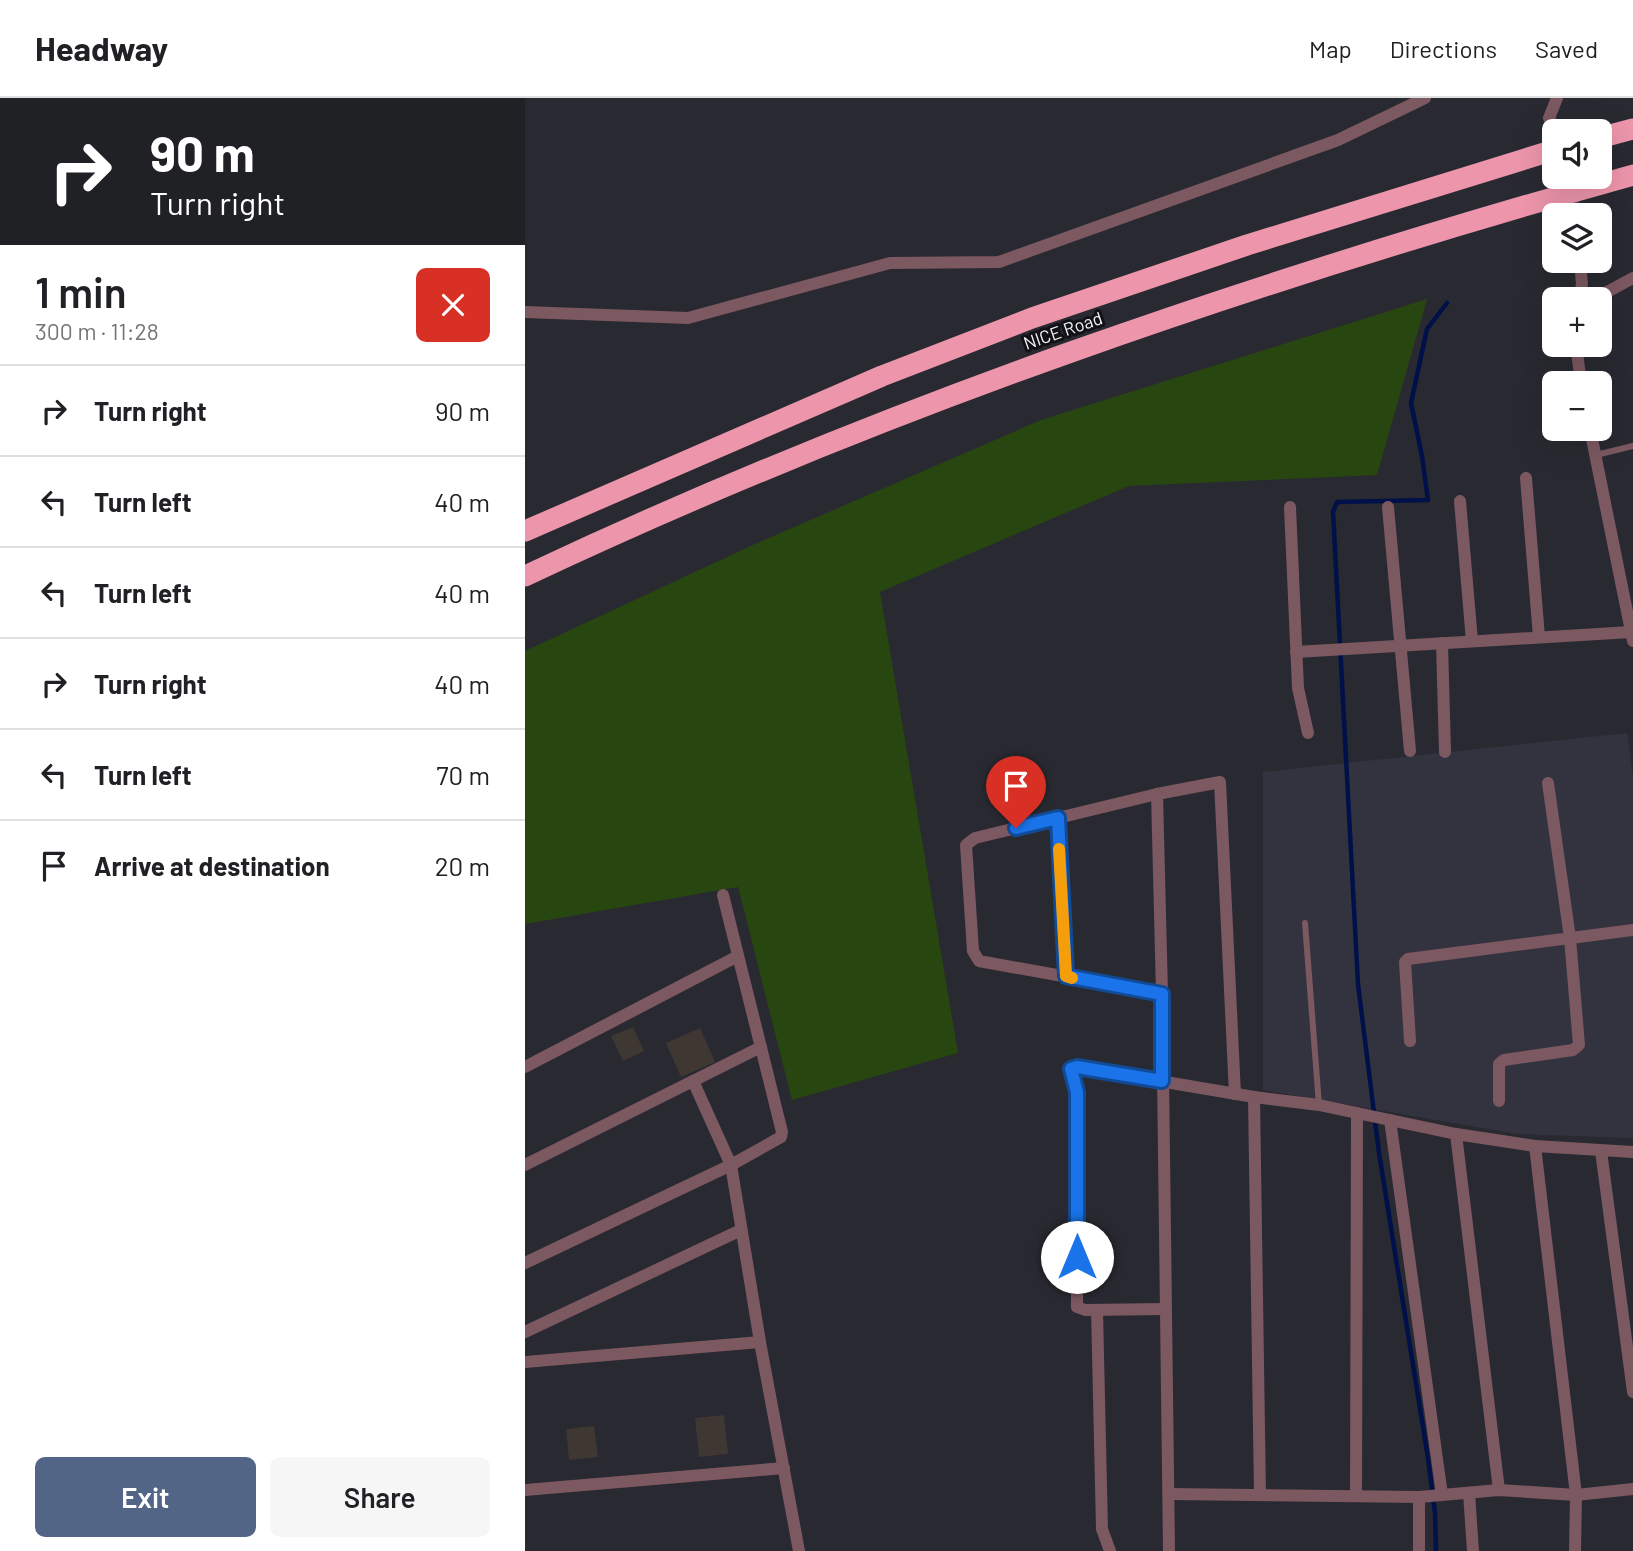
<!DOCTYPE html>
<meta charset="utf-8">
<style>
:root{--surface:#fff;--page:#f6f6f6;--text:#202124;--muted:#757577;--line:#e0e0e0;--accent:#526586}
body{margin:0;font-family:Barlow,sans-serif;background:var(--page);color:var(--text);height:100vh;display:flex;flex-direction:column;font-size:26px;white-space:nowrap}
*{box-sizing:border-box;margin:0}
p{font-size:23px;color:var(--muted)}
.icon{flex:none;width:38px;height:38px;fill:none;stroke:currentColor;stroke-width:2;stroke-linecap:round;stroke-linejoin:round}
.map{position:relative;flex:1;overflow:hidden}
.drawer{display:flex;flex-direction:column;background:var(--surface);width:525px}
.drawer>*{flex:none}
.guide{background:#202124;color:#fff;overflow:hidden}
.tools{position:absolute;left:1017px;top:21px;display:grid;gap:14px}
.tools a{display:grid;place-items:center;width:70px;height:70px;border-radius:10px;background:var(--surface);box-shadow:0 7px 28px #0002;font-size:35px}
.pin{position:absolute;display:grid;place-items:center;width:60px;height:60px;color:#fff;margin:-72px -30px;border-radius:50% 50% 50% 0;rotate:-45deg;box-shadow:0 0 7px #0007}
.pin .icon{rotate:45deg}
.me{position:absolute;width:77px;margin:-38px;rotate:0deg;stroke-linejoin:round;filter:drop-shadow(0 0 5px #0008)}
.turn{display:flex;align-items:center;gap:24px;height:147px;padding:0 35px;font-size:32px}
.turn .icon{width:91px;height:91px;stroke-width:2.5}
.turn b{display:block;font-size:49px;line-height:60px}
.round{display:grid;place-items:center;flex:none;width:74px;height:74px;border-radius:10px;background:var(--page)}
.summary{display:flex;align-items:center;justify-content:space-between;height:119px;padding:0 35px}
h1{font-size:42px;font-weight:600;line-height:52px}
.button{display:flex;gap:14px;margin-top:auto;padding:14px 35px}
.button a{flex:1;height:80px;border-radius:10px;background:var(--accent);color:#fff;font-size:28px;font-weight:600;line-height:80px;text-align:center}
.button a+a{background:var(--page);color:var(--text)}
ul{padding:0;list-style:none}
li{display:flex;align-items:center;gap:21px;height:91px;padding:0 35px;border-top:2px solid var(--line)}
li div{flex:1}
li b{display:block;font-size:26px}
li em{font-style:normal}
header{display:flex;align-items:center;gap:42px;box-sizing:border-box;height:98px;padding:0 35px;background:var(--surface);border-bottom:2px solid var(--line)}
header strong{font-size:33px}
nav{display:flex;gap:38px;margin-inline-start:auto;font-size:24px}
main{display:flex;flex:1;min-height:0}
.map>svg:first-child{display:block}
.built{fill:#333340}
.green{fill:#284610}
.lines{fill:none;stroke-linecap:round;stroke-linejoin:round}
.stream{stroke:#001048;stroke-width:4.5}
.building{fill:#3f3832}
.street-tunnel{stroke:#47474f;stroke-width:12;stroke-dasharray:12 6;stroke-linecap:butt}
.lane{stroke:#7c5860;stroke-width:6}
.street{stroke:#7c5860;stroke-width:12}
.highway{stroke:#ec95ab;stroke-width:21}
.route-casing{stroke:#114b97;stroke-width:18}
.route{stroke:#1a73e8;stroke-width:12}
.slow{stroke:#f59e0b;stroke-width:12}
.labels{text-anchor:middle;stroke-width:6;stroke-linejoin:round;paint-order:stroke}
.street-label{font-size:18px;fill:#f2f3f8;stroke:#121216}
</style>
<header>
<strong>Headway</strong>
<nav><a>Map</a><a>Directions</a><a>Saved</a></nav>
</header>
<main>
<section class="drawer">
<div class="guide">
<div class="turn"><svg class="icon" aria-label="right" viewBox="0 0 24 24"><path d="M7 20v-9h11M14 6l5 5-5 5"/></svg><div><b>90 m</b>Turn right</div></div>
</div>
<div class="summary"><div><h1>1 min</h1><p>300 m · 11:28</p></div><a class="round" style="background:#d93025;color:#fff"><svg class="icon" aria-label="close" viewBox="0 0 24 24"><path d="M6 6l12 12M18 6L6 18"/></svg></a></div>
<ul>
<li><svg class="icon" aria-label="right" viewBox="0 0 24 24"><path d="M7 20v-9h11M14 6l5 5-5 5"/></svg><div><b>Turn right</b></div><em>90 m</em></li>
<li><svg class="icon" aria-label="left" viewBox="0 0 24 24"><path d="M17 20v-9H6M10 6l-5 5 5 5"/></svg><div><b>Turn left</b></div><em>40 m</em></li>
<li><svg class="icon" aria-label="left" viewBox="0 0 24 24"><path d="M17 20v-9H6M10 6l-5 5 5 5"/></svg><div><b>Turn left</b></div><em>40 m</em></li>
<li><svg class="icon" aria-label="right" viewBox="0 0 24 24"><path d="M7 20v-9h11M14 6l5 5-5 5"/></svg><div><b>Turn right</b></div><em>40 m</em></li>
<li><svg class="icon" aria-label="left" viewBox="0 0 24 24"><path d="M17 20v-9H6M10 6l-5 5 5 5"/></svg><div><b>Turn left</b></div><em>70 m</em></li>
<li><svg class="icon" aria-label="arrive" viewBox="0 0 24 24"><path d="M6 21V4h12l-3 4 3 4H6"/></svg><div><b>Arrive at destination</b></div><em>20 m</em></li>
</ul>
<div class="button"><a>Exit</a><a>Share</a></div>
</section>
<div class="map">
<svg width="1108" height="1453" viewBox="0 0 1108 1453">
<rect width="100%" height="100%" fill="#292931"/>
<path class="built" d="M1102 635 1108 678V1040L992 1036 738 992V674Z"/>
<path class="green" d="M902 201 852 377 604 388 355 494 433 955 267 1002 213 789 0 826V553L230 446 516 322Z"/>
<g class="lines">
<path class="stream" d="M911 1453 910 1415 903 1360 854 1055 833 886 808 414 812 404 903 402 897 358 886 305 902 231 922 205"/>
</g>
<g class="building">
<path d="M108 929 119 953 98 963 86 938Z"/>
<path d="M175 930 190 964 156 979 141 945Z"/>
<path d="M199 1317 203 1356 174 1359 170 1320Z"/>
<path d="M69 1328 73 1359 44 1362 41 1331Z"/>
</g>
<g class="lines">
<path class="street-tunnel" d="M1042 79 1051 117"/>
<g class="lane">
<path d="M1071 357 1108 348"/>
<path d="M533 720 541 878"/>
<path d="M780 825 794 1007"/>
</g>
<g class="street">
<path d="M1031 33 1024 20 1032 0"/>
<path d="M1054 201 1057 186 1055 163"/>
<path d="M1069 201 1108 180"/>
<path d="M0 214 163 220 365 165 474 164 813 42 900 0"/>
<path d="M1051 247 1056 285"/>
<path d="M1065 331 1108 543"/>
<path d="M1001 380 1014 539"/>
<path d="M935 403 947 543"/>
<path d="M765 409 773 590 783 635"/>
<path d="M863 409 885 653"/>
<path d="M917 545 920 654"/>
<path d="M771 554 1106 534"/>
<path d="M632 696 637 896 644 1453"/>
<path d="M637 896 454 863 448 853 441 747 450 740 632 696 695 684 710 996"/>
<path d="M885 943 880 864 883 861 1108 832"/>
<path d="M0 969 213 858"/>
<path d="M168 983 206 1067 256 1039 257 1034 198 797"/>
<path d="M729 999 735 1397"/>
<path d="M974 1003V966L979 962 1048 952 1054 947 1045 840 1023 685"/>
<path d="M865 1022 917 1397"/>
<path d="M931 1036 974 1392"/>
<path d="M1010 1048 1051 1397 1050 1453"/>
<path d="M1076 1053 1108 1294"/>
<path d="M0 1067 236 949"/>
<path d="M0 1165 206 1067 235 1244 274 1453"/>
<path d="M641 1211 560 1212 552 1209V994L546 971 552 969 729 999 794 1007 931 1036 1010 1048 1108 1054"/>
<path d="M572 1212 577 1431 585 1453"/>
<path d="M0 1234 216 1132"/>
<path d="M0 1264 235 1244"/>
<path d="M0 1392 259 1370"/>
<path d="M944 1395 948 1453"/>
<path d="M645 1396 894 1399 974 1392 1051 1397 1108 1391"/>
<path d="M831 1398 832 1015"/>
<path d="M894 1453V1399"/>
</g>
<g class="highway">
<path d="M1074 40 1108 31"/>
<path d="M0 433 357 278 507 220 722 147 1029 52"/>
<path d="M0 478C356 310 729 183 1108 77"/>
</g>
</g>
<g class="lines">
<defs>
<path id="route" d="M491 730 533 720 541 878 637 896V983L552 969 546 971 552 994V1159"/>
</defs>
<use href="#route" class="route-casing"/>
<use href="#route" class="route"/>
<path class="slow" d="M534 751 541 878 547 880"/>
</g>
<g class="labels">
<g class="street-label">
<text transform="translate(538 233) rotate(-19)" y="6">NICE Road</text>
</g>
</g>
</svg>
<div class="tools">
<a><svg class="icon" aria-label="sound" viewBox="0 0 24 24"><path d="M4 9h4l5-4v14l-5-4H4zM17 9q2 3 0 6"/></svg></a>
<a><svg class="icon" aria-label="layers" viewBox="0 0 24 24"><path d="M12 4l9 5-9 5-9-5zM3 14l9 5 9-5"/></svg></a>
<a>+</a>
<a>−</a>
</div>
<div class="pin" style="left:491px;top:730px;background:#d93025"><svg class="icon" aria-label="arrive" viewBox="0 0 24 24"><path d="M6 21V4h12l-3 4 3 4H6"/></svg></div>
<svg class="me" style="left:552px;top:1159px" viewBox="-20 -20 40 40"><circle r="19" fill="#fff"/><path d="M0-13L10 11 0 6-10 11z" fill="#1a73e8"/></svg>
</div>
</main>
